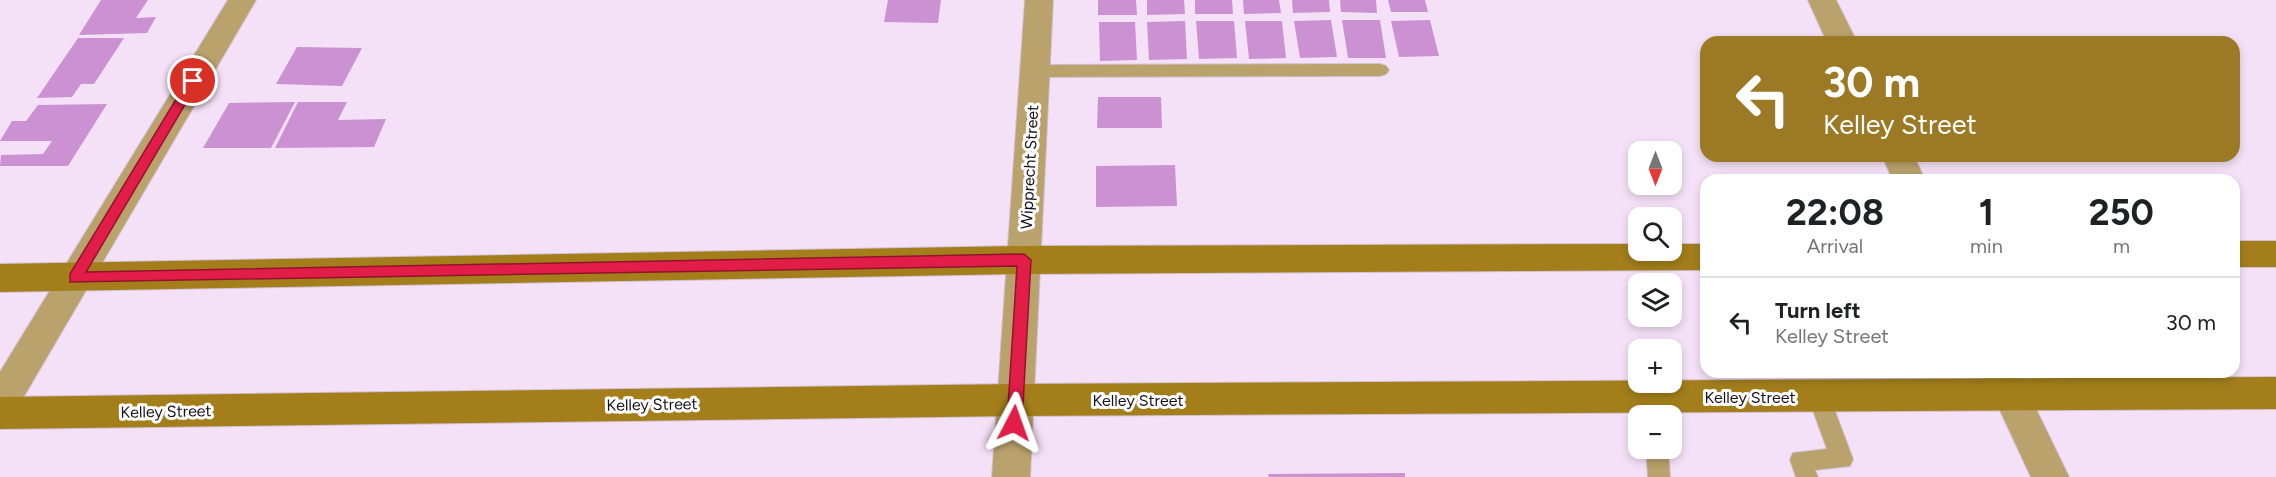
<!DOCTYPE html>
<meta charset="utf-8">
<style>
:root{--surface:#fff;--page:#f6f6f6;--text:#202124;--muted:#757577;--line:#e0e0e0}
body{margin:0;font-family:Figtree,sans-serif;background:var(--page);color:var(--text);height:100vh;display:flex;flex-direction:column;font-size:22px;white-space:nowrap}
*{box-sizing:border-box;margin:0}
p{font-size:20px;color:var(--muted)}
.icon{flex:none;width:33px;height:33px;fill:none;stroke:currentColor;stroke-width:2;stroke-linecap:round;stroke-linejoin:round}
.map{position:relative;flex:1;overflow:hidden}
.details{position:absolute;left:1700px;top:174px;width:540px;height:204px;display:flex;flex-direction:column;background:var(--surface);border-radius:18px;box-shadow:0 3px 9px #0003}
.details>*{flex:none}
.banner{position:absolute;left:1700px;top:36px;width:540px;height:126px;border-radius:18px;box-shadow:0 3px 9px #0003;background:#9c7a25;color:#fff;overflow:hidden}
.needle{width:39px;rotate:180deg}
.fabs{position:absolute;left:1628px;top:141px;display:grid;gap:12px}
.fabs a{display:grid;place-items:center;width:54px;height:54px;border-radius:12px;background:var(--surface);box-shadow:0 3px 9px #0003;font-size:30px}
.pin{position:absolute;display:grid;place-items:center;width:51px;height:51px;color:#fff;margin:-26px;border:3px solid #fff;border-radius:50%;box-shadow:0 2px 6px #0007}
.me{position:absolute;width:66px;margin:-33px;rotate:4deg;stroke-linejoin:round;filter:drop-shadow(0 0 4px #0008)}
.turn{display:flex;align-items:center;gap:21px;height:126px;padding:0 24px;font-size:27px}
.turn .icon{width:78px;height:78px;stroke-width:2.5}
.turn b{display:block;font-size:42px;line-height:51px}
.eta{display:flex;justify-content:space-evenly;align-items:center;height:102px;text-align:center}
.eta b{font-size:36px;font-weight:700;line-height:42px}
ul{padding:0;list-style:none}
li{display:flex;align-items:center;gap:18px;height:90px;padding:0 24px;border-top:2px solid var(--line)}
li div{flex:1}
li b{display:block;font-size:22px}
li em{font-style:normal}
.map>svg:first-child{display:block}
.building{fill:#cc91d2}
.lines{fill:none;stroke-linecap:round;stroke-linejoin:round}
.service-casing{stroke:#d1c0d3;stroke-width:2}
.minor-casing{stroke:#d1c0d3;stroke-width:2}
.secondary-casing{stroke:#d1c0d3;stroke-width:2}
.service{fill:#baa26c;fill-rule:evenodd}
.minor{fill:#baa26c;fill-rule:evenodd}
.secondary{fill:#a37e1b;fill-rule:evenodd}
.route{fill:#e11d48;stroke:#92132f;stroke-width:1.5}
.labels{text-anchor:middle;stroke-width:6;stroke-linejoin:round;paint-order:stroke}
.street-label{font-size:16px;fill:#171017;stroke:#fff}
</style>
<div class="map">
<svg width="2276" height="477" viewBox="0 0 2276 477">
<rect width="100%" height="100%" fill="#f5e1f7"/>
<g class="building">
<path d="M101 0H148L136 18 156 17 147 33 79 35Z"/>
<path d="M888 0H941L938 23 884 22Z"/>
<path d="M1098 0H1136L1137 15H1098Z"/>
<path d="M1147 0H1184L1185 14 1147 15Z"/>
<path d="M1195 0H1232L1233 14H1195Z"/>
<path d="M1243 0H1279L1281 13 1244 14Z"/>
<path d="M1292 0H1329L1330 12 1293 13Z"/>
<path d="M1340 0H1376L1377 13 1341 12Z"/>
<path d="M1388 0H1425L1428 12H1391Z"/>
<path d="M1331 20 1337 57 1300 58 1294 21Z"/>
<path d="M1342 20H1380L1386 58H1348Z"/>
<path d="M1430 20 1439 56 1399 57 1391 21Z"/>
<path d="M1185 21 1187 59 1149 60 1147 22Z"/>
<path d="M1196 21H1234L1237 58 1199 59Z"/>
<path d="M1245 21H1282L1286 58 1249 59Z"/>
<path d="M1099 22H1135L1137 60 1100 61Z"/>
<path d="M78 38H124L94 84H81L72 97 37 98Z"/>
<path d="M297 47 362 48 342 86 276 84Z"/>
<path d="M1098 97H1161L1162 128H1097Z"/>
<path d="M295 102 271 148H203L229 103Z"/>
<path d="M298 102H347L338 120 386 119 374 147 275 148Z"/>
<path d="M107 104 68 166H0L1 155 43 154 52 141H0L12 121H26L38 105Z"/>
<path d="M1175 165 1177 206 1096 207V166Z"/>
<path d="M1405 473V477H1269L1268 474Z"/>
</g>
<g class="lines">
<defs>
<g id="service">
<path d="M1380 64 1386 66 1389 70 1386 74 1380 76 1035 77 1029 75 1026 71 1029 67 1035 65Z"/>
<path d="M1819 388 1827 390 1853 459 1850 466 1815 470 1818 477H1796L1790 460 1793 453 1827 449 1808 397 1811 390Z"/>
<path d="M1646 448H1668L1670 477H1648Z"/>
</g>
<g id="minor">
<path d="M228 0H256L13 415 0 420V372Z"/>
<path d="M1025 0H1053L1030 477H992Z"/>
<path d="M1808 0H1836L1857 42H1827Z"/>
<path d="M1882 156H1914L1925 180H1893Z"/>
<path d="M1982 372H2018L2069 477H2031Z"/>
</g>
<g id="secondary">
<rect x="2234" y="241" width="42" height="26"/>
<path d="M1638 244V250H1671V244H1706V270L1024 274 0 292V264L1024 246Z"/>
<path d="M2276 377V409L1016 416 0 429V397L1016 384Z"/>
</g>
</defs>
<use href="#service" class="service-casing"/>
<use href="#minor" class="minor-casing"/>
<use href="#secondary" class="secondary-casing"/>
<use href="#service" class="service"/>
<use href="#minor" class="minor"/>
<use href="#secondary" class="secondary"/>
</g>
<path class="route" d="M193 77 199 81 86 272 1024 254 1031 260 1022 423 1014 430 1007 423 1017 266 70 282V274L189 78Z"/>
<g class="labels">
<g class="street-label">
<text transform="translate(1029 167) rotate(-87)" y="6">Wipprecht Street</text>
<text x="1750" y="403">Kelley Street</text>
<text x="1138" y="406">Kelley Street</text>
<text transform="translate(652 404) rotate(-1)" y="6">Kelley Street</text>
<text transform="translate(166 411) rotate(-1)" y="6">Kelley Street</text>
</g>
</g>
</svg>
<div class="fabs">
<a><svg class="needle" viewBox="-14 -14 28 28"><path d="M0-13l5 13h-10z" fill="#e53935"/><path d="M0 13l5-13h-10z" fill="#757577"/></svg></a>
<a><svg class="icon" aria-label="search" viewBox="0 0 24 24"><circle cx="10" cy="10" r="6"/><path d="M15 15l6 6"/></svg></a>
<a><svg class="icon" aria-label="layers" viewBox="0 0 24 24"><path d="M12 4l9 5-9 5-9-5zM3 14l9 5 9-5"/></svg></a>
<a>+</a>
<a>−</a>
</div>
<div class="pin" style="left:193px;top:81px;background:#d93025"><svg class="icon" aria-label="arrive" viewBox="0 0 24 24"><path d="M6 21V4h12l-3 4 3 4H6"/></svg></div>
<svg class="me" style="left:1014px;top:423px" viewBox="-20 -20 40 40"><path d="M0-17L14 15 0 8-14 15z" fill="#e11d48" stroke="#fff" stroke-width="4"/></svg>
<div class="banner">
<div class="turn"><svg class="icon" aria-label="left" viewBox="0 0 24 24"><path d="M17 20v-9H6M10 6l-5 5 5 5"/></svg><div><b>30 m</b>Kelley Street</div></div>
</div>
<section class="details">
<div class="eta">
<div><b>22:08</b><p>Arrival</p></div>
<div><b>1</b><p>min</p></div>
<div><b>250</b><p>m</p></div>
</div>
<ul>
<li><svg class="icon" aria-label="left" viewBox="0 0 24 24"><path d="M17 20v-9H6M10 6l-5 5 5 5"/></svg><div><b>Turn left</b><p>Kelley Street</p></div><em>30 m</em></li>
</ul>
</section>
</div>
